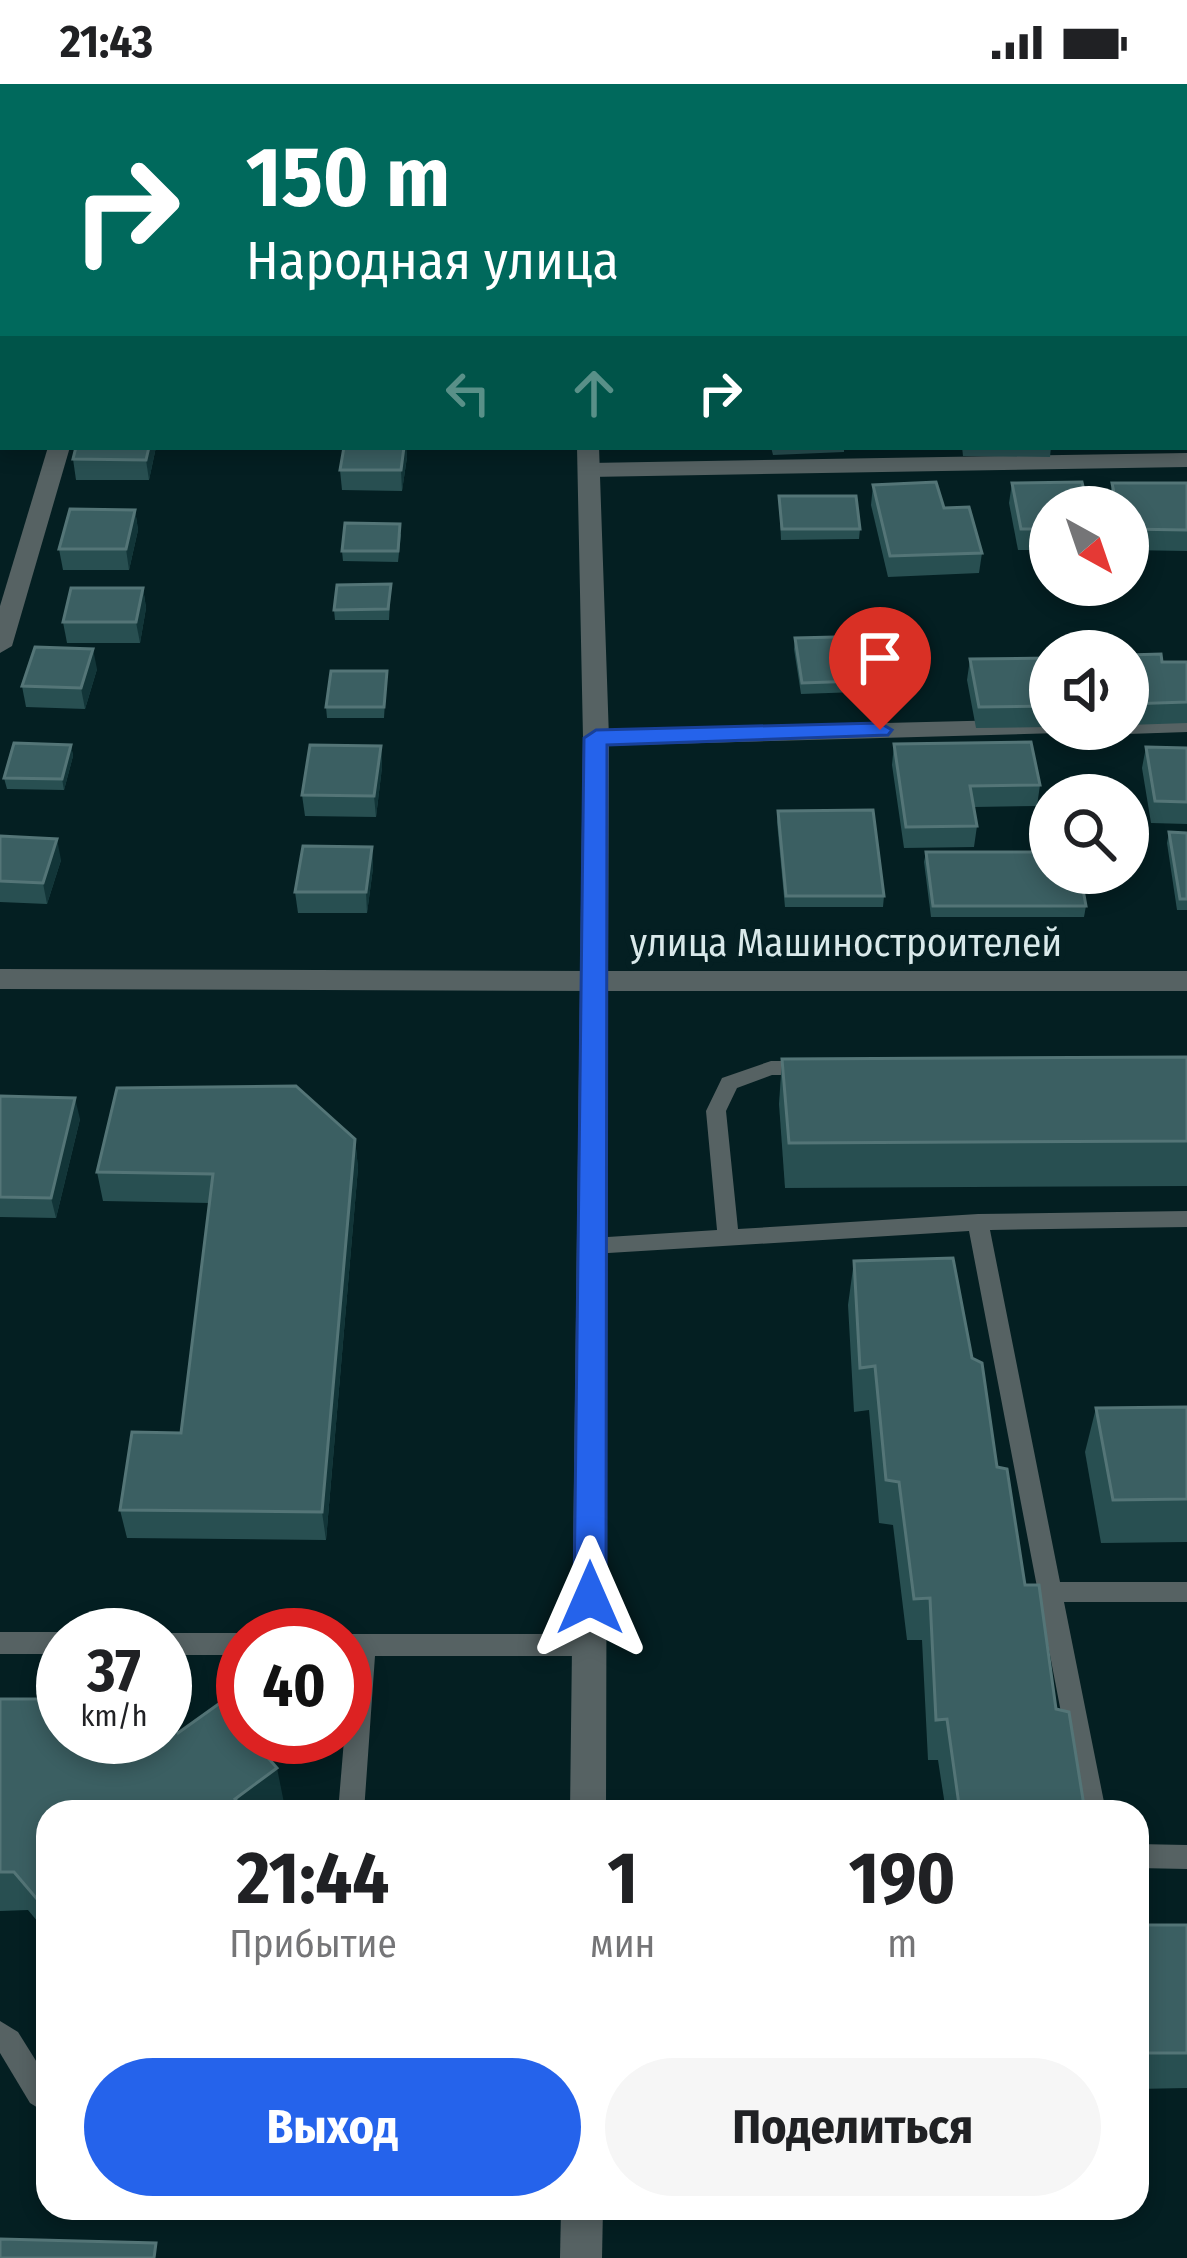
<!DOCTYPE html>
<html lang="ru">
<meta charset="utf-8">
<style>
:root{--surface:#fff;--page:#f6f6f6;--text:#202124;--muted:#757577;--accent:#2563eb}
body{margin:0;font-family:"Fira Sans Condensed",sans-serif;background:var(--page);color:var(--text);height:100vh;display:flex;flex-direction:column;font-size:45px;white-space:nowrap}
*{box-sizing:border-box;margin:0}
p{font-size:39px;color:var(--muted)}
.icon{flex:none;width:66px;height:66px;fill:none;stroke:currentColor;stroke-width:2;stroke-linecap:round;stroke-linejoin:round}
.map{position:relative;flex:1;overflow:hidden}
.details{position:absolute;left:36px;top:1716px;width:1113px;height:420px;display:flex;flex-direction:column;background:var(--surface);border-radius:36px;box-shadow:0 6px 18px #0003}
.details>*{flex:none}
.top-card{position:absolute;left:0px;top:0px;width:1188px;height:366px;box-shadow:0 6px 18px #0003;background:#00695c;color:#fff;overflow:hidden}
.needle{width:78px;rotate:140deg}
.fabs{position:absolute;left:1029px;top:402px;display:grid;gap:24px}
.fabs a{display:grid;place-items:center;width:120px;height:120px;border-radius:50%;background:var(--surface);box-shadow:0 6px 18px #0003;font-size:60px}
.speed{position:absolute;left:36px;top:1524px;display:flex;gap:24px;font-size:60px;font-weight:700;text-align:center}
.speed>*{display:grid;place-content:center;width:156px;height:156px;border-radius:50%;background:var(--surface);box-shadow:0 6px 18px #0003;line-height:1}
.speed small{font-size:30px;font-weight:400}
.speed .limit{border:18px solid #d22;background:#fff;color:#111}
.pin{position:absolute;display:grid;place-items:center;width:102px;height:102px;color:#fff;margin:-123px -51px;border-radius:50% 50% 50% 0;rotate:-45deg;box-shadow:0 0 12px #0007}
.pin .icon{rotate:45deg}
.me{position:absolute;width:132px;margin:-66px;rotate:0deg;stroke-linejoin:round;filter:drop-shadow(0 0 9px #0008)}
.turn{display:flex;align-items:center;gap:42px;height:252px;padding:0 48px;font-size:54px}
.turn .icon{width:156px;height:156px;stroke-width:2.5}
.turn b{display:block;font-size:84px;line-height:102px}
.lanes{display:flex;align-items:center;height:114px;padding:0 48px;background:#0003;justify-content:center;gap:60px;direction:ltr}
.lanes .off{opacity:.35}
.eta{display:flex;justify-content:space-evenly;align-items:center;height:204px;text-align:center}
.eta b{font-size:72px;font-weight:700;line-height:84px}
.button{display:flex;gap:24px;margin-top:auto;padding:24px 48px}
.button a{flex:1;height:138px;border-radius:72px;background:var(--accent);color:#fff;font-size:48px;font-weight:700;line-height:138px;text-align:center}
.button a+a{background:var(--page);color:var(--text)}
.status{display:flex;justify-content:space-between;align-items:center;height:84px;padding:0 60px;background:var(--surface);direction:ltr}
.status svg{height:33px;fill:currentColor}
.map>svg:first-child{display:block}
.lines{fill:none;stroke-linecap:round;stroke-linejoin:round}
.service{fill:#566263;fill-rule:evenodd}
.minor{fill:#566263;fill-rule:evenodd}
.tertiary{fill:#566263;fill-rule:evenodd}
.wall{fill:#284f51}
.shaded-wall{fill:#123538}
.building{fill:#3b5f62;stroke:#547577;stroke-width:3}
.route{fill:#2563eb;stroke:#184099;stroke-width:3}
.labels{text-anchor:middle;stroke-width:12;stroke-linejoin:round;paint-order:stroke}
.street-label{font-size:39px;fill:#d9e9ea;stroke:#041f22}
</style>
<div class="status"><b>21:43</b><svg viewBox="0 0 49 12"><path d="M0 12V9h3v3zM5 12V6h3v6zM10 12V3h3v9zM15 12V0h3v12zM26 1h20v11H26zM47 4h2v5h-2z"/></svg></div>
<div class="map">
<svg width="1187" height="2174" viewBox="0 0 1187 2174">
<rect width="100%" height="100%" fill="#041f22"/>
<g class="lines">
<g class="service">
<path d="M1006 0H1018L1019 3H1007Z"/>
<path d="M771 977H808L818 984 808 991H772L737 1004 726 1027 738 1145 978 1130 1187 1127V1143L990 1146 1060 1498H1187V1518H1064L1106 1728H1080L969 1147 592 1170 584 1168 581 1162 584 1156 592 1154 717 1146 706 1027 722 994Z"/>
<path d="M0 1548H63L70 1551H63V1570H0Z"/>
<path d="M165 1549H243L248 1551H243V1571H165V1551H160Z"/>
<path d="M345 1550H590L599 1553 602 1561 599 1569 590 1572H375L364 1728H338L351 1572H345Z"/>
<path d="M1137 1760 1187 1761V1785L1137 1784Z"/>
<path d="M0 1937 18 1948 48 1996V2030L30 2019 0 1969Z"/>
</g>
<g class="minor">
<rect x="1185" y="158" width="2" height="12"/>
<rect x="0" y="302" width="3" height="14"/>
<path d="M48 363H70L12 562 0 569V522Z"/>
<path d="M1187 369V383L589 393 578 386 589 379Z"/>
<path d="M1187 632V648L1128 650 1117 645H1128V634Z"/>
<path d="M1050 635V645H1061L1059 649 596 662 583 654 596 646Z"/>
<path d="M0 885 594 887 608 897 594 907 0 905Z"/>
</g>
<g class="tertiary">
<rect x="578" y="0" width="18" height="3"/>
<path d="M577 363H599L609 654 608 887H1187V907H608L606 1728H570L583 654Z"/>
<path d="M561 2124H603L602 2174H560Z"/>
</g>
</g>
<g class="wall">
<path d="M10 0H82L81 3H11Z"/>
<rect x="0" y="36" width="3" height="43"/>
<rect x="0" y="102" width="3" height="45"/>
<rect x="0" y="167" width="3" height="43"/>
<rect x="0" y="214" width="3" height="61"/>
<path d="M1187 288V342L1185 340V289Z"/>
<path d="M76 363H156L149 396H76L73 375Z"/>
<path d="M344 363H406L407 373 402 407 342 406 340 386Z"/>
<path d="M771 363H844V368L773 371Z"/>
<path d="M962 363H1051L1050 373 963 372Z"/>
<path d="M1012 399 1050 423V466H1018L1009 419Z"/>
<path d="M1112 399H1187V467L1128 466V423H1109Z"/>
<path d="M873 401 944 424 982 469 979 489 888 493 871 421Z"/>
<path d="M779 412 860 445 859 455 781 456Z"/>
<path d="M135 426 138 446 129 486H63L59 465Z"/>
<path d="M401 450 398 478 343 477 342 467Z"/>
<path d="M391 500 389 536H335L334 526Z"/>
<path d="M143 504 146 524 140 559H67L63 538Z"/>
<path d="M795 554 886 596 885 607 801 610 794 565Z"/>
<path d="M1128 571 1162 578H1187V639L1128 641Z"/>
<path d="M1050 574V643L976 644 967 596 970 575Z"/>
<path d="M97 585 85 625 26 623 22 602Z"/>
<path d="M387 587 384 634H327L326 623Z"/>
<path d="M894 660 1040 701 1037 722 974 723 977 742 974 763 904 764 892 681Z"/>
<path d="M71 661 73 672 64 706 7 705 4 694Z"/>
<path d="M381 662 382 683 376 733 305 732 302 711Z"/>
<path d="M1146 663 1187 664V740L1151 739 1142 684Z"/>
<path d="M778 727 884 812 883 823H785L777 738Z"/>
<path d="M1169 748 1187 749V826H1177L1167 759Z"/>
<path d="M0 752 61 776 47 820 0 818Z"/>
<path d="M372 763 373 784 367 829H298L295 808Z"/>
<path d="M926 768 1086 822 1084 833H931L924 778Z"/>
<path d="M1187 973V1102L785 1104 779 1020 782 975Z"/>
<path d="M0 1012 80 1035 56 1134 0 1133Z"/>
<path d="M355 1055 358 1084 326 1456 127 1454 120 1426 181 1349 210 1119 103 1117 97 1088Z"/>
<path d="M854 1177 972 1274 1025 1501 1056 1625 1085 1728H946L938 1676H928L922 1556H907L893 1441 879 1439 869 1326 854 1328 848 1221Z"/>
<path d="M1187 1323V1458L1101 1459 1085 1368 1096 1324Z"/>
<path d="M0 1615 178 1649 285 1724 279 1728H48V1850L28 1826 0 1827Z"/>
<path d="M1137 1841H1187V2004L1137 2005Z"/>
</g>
<g class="shaded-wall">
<path d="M149 363H156L149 396 146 376Z"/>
<path d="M404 363H406L407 373 402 407 401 386Z"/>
<path d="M135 426 138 446 129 486 126 465Z"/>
<path d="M143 504 146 524 140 559 136 538Z"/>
<path d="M93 565 97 585 85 625 81 604Z"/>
<path d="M71 661 73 672 64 706 62 695Z"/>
<path d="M381 662 382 683 376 733 374 712Z"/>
<path d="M57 755 61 776 47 820 43 799Z"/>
<path d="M372 763 373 784 367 829 366 808Z"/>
<path d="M75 1014 80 1035 56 1134 51 1114Z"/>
<path d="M355 1055 358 1084 326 1456 322 1428Z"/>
<path d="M277 1684 285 1724 279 1728H237L235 1715Z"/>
</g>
<g class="building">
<path d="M177 0H235L234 3H177Z"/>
<path d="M909 0H982V3H910Z"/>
<path d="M1167 0 1169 3 1102 2Z"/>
<rect x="0" y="36" width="3" height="24"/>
<rect x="0" y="102" width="3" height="25"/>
<rect x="0" y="167" width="3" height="23"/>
<path d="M1187 176V221H1185V177Z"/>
<rect x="0" y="214" width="3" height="41"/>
<path d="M1187 288V317L1185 315V289Z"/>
<path d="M0 316H3V330L0 339Z"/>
<path d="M76 363H149L146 376 73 375Z"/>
<path d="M344 363H404L401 386H340Z"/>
<path d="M936 398 944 424 969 423 982 469 890 472 873 401Z"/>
<path d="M1082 398 1088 423H1050V445H1021L1012 399Z"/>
<path d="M1112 399H1187V446L1128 445V423H1117Z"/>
<path d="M779 412H856L860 445H782Z"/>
<path d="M70 425 135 426 126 465H59Z"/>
<path d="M345 439 400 440 398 467H342Z"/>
<path d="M391 500 388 525 334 526 337 501Z"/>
<path d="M71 504H143L136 538H63Z"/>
<path d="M878 552 886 596 802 599 795 554Z"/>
<path d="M35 563 93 565 81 604 22 602Z"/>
<path d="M1161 570 1162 578H1187V618L1128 620V571Z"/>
<path d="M1050 574V622L979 623 970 575Z"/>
<path d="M331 587H387L384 623H326Z"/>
<path d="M1031 658 1040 701 970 702 977 742 906 743 894 660Z"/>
<path d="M14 659 71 661 62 695 4 694Z"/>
<path d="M310 661 381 662 374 712 302 711Z"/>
<path d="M1146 663 1187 664V718L1155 717Z"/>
<path d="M873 726 884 812H786L778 727Z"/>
<path d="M1169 748 1187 749V815H1180Z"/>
<path d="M0 752 57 755 43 799 0 797Z"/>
<path d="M303 762 372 763 366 808H295Z"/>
<path d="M926 768H1050V789H1080L1086 822H933Z"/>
<path d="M1187 973V1057L789 1059 782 975Z"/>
<path d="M296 1002 355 1055 322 1428 120 1426 132 1348 181 1349 213 1090 97 1088 117 1004Z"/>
<path d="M0 1012 75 1014 51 1114 0 1113Z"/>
<path d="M953 1174 972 1274 982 1279 997 1383 1007 1385 1025 1501H1039L1056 1625 1069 1628 1085 1728H960L947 1635 936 1636 930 1514 914 1515 899 1398 886 1396 875 1282 860 1284 854 1177Z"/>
<path d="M1187 1323V1415L1113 1416 1096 1324Z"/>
<path d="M0 1615H63V1653H165V1634L178 1649 220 1619 243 1645V1653H250L277 1684 235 1715 246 1728H48V1828L14 1788H0Z"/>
<rect x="1137" y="1841" width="50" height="128"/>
<path d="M0 2155 156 2159 154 2174H0Z"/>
</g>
<path class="route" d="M880 639 892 646 888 651 607 661 606 1514 601 1523H579L574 1514 584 654 596 646Z"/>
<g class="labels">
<g class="street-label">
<text x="846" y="872">улица Машиностроителей</text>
</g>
</g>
</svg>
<div class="fabs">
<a><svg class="needle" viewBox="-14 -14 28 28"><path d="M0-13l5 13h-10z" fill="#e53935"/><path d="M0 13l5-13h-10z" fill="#757577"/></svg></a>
<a><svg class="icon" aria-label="sound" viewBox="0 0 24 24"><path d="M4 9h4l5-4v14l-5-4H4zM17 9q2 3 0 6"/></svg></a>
<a><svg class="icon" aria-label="search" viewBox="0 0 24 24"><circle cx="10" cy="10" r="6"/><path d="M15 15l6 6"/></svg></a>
</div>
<div class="speed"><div>37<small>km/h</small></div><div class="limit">40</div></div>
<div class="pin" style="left:880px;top:646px;background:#d93025"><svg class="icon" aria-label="arrive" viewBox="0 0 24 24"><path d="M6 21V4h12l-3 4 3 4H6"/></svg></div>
<svg class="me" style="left:590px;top:1514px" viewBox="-20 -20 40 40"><path d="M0-17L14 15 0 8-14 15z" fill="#2563eb" stroke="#fff" stroke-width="4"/></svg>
<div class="top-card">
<div class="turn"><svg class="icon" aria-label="right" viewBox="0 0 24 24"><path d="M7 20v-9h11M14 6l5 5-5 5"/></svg><div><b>150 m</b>Народная улица</div></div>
<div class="lanes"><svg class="icon off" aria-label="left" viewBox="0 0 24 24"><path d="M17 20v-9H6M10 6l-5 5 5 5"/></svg><svg class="icon off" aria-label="ahead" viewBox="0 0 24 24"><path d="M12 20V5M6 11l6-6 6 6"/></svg><svg class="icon" aria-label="right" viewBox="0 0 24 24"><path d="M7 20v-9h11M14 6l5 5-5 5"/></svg></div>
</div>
<section class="details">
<div class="eta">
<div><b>21:44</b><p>Прибытие</p></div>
<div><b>1</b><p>мин</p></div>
<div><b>190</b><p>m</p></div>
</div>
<div class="button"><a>Выход</a><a>Поделиться</a></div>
</section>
</div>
